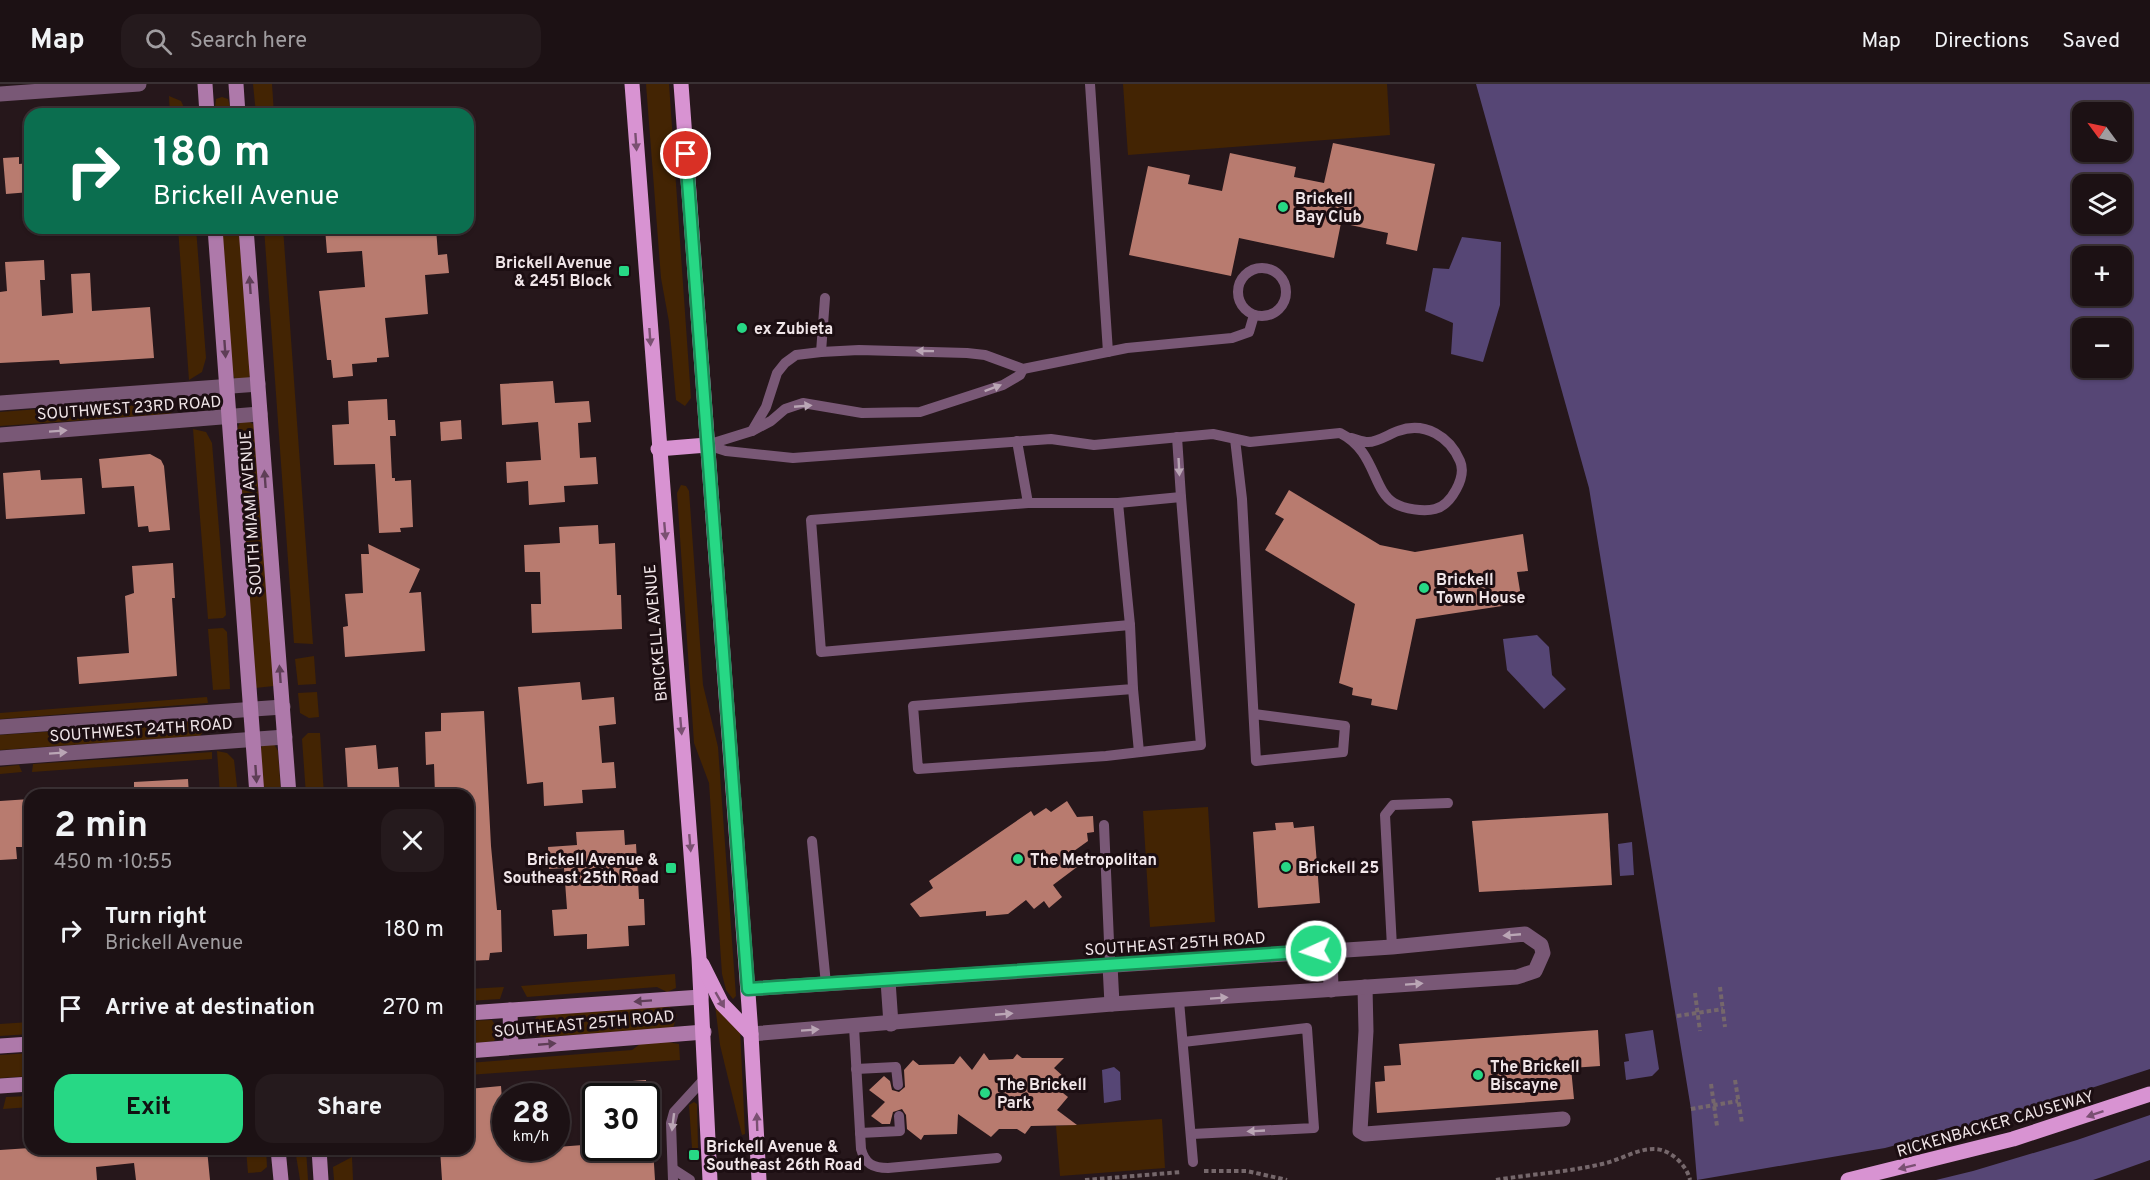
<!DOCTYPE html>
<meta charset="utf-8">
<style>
:root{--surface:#1c1114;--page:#251a1d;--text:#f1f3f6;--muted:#a09da0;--line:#3a3134;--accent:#27d885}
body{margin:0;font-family:Overpass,sans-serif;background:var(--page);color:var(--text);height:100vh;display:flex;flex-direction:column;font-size:22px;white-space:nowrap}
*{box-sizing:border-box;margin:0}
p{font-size:20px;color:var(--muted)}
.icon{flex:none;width:33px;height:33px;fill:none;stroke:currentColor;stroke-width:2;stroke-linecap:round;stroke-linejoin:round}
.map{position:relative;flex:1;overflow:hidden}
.details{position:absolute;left:24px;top:705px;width:450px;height:366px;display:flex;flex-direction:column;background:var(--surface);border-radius:18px;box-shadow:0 2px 4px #0004,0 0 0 2px var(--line)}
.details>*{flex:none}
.banner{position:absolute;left:24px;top:24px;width:450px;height:126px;border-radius:18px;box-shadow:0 2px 4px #0004,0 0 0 2px var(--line);background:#0b6e4f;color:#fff;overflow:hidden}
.needle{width:39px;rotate:303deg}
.fabs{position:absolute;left:2072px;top:18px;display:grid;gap:12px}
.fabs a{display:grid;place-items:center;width:60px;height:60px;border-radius:12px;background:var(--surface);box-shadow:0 2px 4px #0004,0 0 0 2px var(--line);font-size:30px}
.speed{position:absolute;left:492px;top:999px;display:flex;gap:12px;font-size:30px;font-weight:700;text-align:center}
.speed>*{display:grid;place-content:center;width:78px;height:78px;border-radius:50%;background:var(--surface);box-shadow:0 2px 4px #0004,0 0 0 2px var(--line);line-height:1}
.speed small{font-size:15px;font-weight:400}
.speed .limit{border:3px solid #111;border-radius:9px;background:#fff;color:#111}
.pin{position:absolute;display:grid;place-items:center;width:51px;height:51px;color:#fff;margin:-26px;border:3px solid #fff;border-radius:50%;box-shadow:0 2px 6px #0007}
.me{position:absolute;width:66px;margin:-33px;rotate:267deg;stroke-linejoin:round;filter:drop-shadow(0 0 4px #0008)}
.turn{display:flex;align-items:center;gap:21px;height:126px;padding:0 30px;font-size:27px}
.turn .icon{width:78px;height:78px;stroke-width:2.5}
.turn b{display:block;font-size:42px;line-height:51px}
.round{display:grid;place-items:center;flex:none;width:63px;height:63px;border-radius:18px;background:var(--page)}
.headline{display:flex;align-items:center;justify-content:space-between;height:102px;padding:0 30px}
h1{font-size:36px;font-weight:700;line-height:45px}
.button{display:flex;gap:12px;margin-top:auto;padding:12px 30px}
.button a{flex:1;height:69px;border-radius:18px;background:var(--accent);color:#111;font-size:24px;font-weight:700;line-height:69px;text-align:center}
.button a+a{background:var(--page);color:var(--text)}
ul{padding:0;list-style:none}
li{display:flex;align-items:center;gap:18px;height:78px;padding:0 30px}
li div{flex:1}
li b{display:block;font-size:22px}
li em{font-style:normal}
header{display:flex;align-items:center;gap:36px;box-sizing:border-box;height:84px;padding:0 30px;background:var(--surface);border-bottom:2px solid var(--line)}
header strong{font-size:28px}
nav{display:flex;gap:33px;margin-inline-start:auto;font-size:21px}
.search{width:420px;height:54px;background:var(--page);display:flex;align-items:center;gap:15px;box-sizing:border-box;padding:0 21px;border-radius:18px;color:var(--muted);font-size:22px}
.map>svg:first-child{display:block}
.green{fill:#432403}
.water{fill:#564675;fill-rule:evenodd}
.pier{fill:#26171b}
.building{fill:#b87b6f}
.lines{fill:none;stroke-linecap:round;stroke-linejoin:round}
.path{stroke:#75676b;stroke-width:4;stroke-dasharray:4.5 3;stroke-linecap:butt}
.service{stroke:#795876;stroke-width:10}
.minor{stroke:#795876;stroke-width:15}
.secondary{stroke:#ae79aa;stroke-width:15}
.primary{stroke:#d893d2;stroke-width:15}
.oneway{fill:#7a5072}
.oneway2{fill:#5e3e56}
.oneway3{fill:#baa6b5}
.route-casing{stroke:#198c56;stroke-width:15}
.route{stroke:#27d885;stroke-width:10}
.poi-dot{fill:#27d885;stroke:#1c0e12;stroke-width:2}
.labels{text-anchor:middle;stroke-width:6;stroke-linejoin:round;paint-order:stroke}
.poi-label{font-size:16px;font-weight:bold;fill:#f0e5e8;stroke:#1c0e12;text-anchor:start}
.street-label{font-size:16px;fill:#f0e5e8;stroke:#1c0e12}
</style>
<header>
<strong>Map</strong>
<div class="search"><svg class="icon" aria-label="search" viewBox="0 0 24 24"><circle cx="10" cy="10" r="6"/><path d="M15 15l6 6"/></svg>Search here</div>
<nav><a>Map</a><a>Directions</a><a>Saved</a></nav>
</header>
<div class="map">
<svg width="2150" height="1096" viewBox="0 0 2150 1096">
<rect width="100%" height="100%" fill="#26171b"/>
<g class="green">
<path d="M253 0H272L274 30H256Z"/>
<path d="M646 0H669L691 314 685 322 676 316 669 238 661 194Z"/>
<path d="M1123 0H1387L1390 51 1128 71Z"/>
<path d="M169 12 181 17 187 30H170Z"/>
<path d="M222 13 228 15 232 30H214L216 15Z"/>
<path d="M178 144H196L206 274 202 288 189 296Z"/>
<path d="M222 144H240L251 290 246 298 235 295 232 289Z"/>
<path d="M264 144H283L313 560 294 559Z"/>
<path d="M169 315 176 319V324L170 330 0 342V328Z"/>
<path d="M247 336 253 340 255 345 274 602 255 604 237 346 240 338Z"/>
<path d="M193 345 206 348 212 359 226 531 223 534 208 535Z"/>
<path d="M681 401 686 402 689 407 703 601 718 663 736 912 733 915 726 906 722 890 709 699 694 659 677 409Z"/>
<path d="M223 544 227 548 230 605 213 606 208 545Z"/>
<path d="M314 572 316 600 298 601 295 575Z"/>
<path d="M317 608 319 633 309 634 300 629 298 609Z"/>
<path d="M207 613 208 619 0 635V629Z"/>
<path d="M199 637 207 642 200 652 0 666V651Z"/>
<path d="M308 649H320L324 711H306L302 655Z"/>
<path d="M274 660 278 667 281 711H263L260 665 263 661Z"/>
<path d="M217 667 227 669 234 676 238 711H220Z"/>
<path d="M212 668V675L32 688 33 680Z"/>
<path d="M19 681 22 688 0 690V683Z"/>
<path d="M1208 723 1215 838 1150 843 1143 727Z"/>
<path d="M675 890 676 904 667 908 657 903 527 913 521 902Z"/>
<path d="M504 903 500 915 468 917V905Z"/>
<path d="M715 921 740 945 745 1050 742 1051 720 961Z"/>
<path d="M664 922 670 923 677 931 673 944 544 953 538 952 532 943 536 933 542 930Z"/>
<path d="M492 936 499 948 494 957 468 960V937Z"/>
<path d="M30 938V950L0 952V940Z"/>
<path d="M668 958 679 960 680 976 468 991V979L632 966 640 960Z"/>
<path d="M30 969V992L0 994V971Z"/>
<path d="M30 1012V1023L3 1025 6 1013Z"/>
<path d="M694 1018 697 1020 698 1064H692L689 1021Z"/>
<path d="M1162 1035 1165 1084 1060 1092 1056 1042Z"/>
<path d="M246 1065H266L267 1083 261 1088 248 1089Z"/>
<path d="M295 1065H306L308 1096H300Z"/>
<path d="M352 1073 353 1096H334L333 1083Z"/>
</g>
<g class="water">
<path d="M1476 0H2150V1096H1697L1691 1025 1589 404ZM2082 28H2121V68H2082ZM2082 100H2121V140H2082ZM2082 172H2121V212H2082ZM2082 244H2121V284H2082Z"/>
<path d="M1462 153 1501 158 1500 221 1483 278 1451 270 1453 239 1425 227 1433 184 1449 185Z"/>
<path d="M1537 551 1549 563 1552 591 1566 605 1544 625 1507 586 1503 555Z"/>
<path d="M1632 758 1634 791 1620 792 1618 760Z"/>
<path d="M1653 946 1659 985 1652 992 1626 996 1624 978 1629 977 1625 950Z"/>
<path d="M1114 983 1120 988 1121 1016 1104 1019 1102 986Z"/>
<path d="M557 1016 566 1027 557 1039Z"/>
</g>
<g class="pier">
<path d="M2150 985V1031L2077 1056 1973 1087 1936 1096H1697L1885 1064 2008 1031Z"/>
<path d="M2150 1076V1096H2093L2105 1092Z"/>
</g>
<g class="building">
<path d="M1333 59 1435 80 1417 167 1386 160 1388 149 1341 139 1334 174 1239 154 1231 192 1129 171 1148 82 1190 91 1188 100 1222 107 1230 69 1296 83 1294 93 1324 99Z"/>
<path d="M19 73V80L30 79V108L6 110 3 74Z"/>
<path d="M325 144H436L438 171 447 170 449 189 425 191 428 230 385 234 389 273 377 274V278L352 280 353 292 333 294 331 276H327L319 207 365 203 362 167 327 169Z"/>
<path d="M44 176 45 196H40L42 232 73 229 71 190 90 189 92 227 150 223 154 274 60 280 59 276 0 279V208L7 207 5 178Z"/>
<path d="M553 297 555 319 589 317 591 338 578 339 580 374 596 373 598 400 564 402 565 418 529 421 528 397 507 399 506 378 541 376 538 338 502 341 500 300Z"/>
<path d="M387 315 388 336H395L396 352H390L392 394H395V397L411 396 413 443 400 444 401 448 379 449 375 380 334 381 332 341 349 340 348 317Z"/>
<path d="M461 336 462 355 441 357 440 338Z"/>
<path d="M150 370 161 376 164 382 170 446 149 448 148 442 138 443 134 402 102 404 99 375Z"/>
<path d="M40 386 41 396 82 394 85 430 6 435 3 389Z"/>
<path d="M1289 406 1380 461 1415 468 1523 450 1528 487 1517 488 1522 519 1416 535 1397 626 1371 621 1372 615 1352 611 1353 604 1339 599 1355 520 1265 466 1284 435 1275 430Z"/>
<path d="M598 441 599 460 615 459 617 511H621L622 545 532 549 531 520H541L540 488H525L524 461 560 459 559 443Z"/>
<path d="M368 460 420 485 409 509 421 508 425 567 345 573 343 543 348 542 345 510 363 509 361 470H369Z"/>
<path d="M173 479 175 514H172L177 592 79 600 77 573 129 569 125 512 134 509 132 482Z"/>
<path d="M580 598 582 616 614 613 616 640 599 642 602 679 614 678 616 704 582 706 583 719 544 722 543 698 527 700 518 603Z"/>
<path d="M484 627 491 762 497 826H501L502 868 490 869 489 876 468 877V711H435L434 680 426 681 425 648 441 647V629Z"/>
<path d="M376 661 378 685 398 683 400 711H348L345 664Z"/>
<path d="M188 695 189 711H134V698Z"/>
<path d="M30 715V763H16L17 775 0 776V717Z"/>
<path d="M1067 717 1077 733 1093 732 1094 748 1087 749 1088 757 1074 767 1079 773 1073 778 1077 783 1053 801 1062 813 1049 824 1044 817 1034 825 1026 816 1008 830 986 832V827L920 833 910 820 933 804 929 797 1031 727 1034 732 1046 724 1051 728Z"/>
<path d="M1608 729 1612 801 1479 808 1472 737Z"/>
<path d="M1293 738 1294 744 1314 742 1320 819 1258 824 1253 748 1276 746 1275 739Z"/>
<path d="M624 746 625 761 636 760 639 815H644L645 841 628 842 629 862 587 865V850L554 852 552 826 567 825 564 784 549 785 548 763 577 761 576 748Z"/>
<path d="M1598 946 1600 982 1571 984 1574 1015 1377 1029 1375 998 1385 997 1384 982 1401 981 1399 960Z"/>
<path d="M984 969 989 976 1013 975 1017 970 1022 974H1064L1054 984 1065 994 1058 1005 1068 1013 1057 1026 1077 1041 1031 1042 1025 1050 1017 1045H999L991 1053 958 1030 957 1050 924 1051 921 1056 907 1045 906 1031 902 1025 893 1028 890 1040H882L871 1032 885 1018 869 1006 884 992 890 997 892 1006 899 1008 905 1003 904 986 913 976 919 981 954 980 960 972 972 986Z"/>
<path d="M646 996 647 1012H592V1000Z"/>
<path d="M501 1002 506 1067 596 1060V1064H653L655 1096H442L440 1065H468V1005Z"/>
<path d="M30 1064 207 1065 210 1096H136L134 1079 96 1083 97 1096H0V1066Z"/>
</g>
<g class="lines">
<g class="path">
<path d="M1720 903 1725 943"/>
<path d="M1695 909 1700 947"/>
<path d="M1677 932 1723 925"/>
<path d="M1735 996 1742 1039"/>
<path d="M1711 1000 1717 1042"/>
<path d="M1691 1025 1738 1017"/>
<path d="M1204 1087H1247L1287 1096"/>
<path d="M1085 1096 1182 1088"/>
<path d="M1496 1096C1532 1090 1570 1088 1606 1079 1622 1075 1637 1065 1654 1065 1670 1065 1687 1081 1690 1096"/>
</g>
<g class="service">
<path d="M1090 0 1108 268"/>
<circle cx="1262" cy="208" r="24"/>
<path d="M821 268 859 266 967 269 985 271 1023 285 1127 264 1232 254 1249 248 1254 231"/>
<path d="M752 347 766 323 777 289 785 279 796 271 821 268 825 214"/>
<path d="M1177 353 1181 413"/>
<path d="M1235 355 1242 415 1256 677 1343 668 1345 642 1254 630"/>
<path d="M1017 357 1028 419H1118L1181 413 1201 661 1106 672 918 685 913 622 1133 605 1130 541 821 568 811 436 1028 419"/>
<path d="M707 361 726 367 793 374 1051 355 1094 361 1213 350 1250 358 1340 349C1376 367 1372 406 1394 419 1404 425 1424 428 1435 425 1451 421 1467 393 1460 377 1450 353 1425 337 1398 347 1389 350 1378 358 1368 358 1363 358 1356 355 1351 354"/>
<path d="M707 361 752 347 771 337 785 325 803 319 862 329 920 328 1003 301 1020 291 1023 285"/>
<path d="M1118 419 1130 541"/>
<path d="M1133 605 1139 668"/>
<path d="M1104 741 1110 881"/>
<path d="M812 757 826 900"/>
<path d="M1392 863 1385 731 1393 721 1448 719"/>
<path d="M1179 917 1193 1078"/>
<path d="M854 943 861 1065C865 1080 873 1084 888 1084L997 1074"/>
<path d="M1183 958 1307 944 1314 1044 1192 1050"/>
<path d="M856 985 896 983 898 1001"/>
<path d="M860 1049 900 1047 899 1032"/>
<path d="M673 1085 690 1096"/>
<path d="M673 1096 671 1039 674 1028 706 993"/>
</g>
<g class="minor">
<path d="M0 10 139 0"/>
<path d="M0 319 258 300"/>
<path d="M0 351 260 330"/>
<path d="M0 643 283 623"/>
<path d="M0 674 285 653"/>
<path d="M1330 867 1331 906"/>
<path d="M1110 881 1112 920"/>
<path d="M888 897 891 940"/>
<path d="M1365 903 1366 947 1360 1047 1365 1050 1563 1035"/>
<path d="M748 905 1392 863 1525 850 1541 861 1543 869 1535 887 1517 893 1112 920 751 950"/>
</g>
<g class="secondary">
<path d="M205 0 207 30"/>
<path d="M236 0 238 30"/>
<path d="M215 144 257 711"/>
<path d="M246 144 289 711"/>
<path d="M510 926 511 963"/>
<path d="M468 929 701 913"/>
<path d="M0 962 30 960"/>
<path d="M468 967 704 948"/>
<path d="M0 1002 30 1000"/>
<path d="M278 1065 281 1096"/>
<path d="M319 1065 321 1096"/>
</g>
<g class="primary">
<path d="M632 0 699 874 710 1096"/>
<path d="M681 0 751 950 759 1096"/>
<path d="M658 365 707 361"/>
<path d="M702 880 722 920 751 950"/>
<path d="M1848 1096 2013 1055 2150 1010"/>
</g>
</g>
<defs><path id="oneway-solid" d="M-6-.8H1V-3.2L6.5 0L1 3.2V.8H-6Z" transform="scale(1.5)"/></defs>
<g class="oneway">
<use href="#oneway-solid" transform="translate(636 58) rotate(86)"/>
<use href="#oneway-solid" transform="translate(650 253) rotate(86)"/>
<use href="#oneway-solid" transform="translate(665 447) rotate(85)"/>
<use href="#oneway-solid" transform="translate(681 642) rotate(85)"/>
<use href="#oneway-solid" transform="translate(690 759) rotate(85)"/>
<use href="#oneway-solid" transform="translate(720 916) rotate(60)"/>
<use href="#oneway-solid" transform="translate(2095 1030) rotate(161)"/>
<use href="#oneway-solid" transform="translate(757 1038) rotate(-92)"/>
<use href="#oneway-solid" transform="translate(1907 1083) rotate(166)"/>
</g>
<g class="oneway2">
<use href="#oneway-solid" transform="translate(250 201) rotate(-94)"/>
<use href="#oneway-solid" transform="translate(225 265) rotate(86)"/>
<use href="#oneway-solid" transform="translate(265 395) rotate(-94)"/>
<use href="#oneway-solid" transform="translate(280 590) rotate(-94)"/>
<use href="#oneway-solid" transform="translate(256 690) rotate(86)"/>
<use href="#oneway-solid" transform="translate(643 917) rotate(176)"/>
<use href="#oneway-solid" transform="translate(547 960) rotate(-5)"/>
</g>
<g class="oneway3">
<use href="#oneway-solid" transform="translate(925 267) rotate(-179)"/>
<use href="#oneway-solid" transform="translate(993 304) rotate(-21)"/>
<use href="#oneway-solid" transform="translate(803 322) rotate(-5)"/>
<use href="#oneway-solid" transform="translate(58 347) rotate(-4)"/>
<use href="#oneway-solid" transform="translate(1179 383) rotate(87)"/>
<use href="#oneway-solid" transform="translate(58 669) rotate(-4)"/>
<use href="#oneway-solid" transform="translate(1512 851) rotate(175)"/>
<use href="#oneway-solid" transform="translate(1414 900) rotate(-4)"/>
<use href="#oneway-solid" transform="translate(1219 914) rotate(-4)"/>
<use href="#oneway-solid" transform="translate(1004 930) rotate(-5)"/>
<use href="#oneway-solid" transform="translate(810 946) rotate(-4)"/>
<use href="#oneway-solid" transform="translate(673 1038) rotate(97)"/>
<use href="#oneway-solid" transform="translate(1256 1047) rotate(177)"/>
</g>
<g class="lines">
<defs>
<path id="route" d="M686 70 748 905 1316 867"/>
</defs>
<use href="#route" class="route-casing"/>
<use href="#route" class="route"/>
</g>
<g class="poi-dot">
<circle cx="1283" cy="123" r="6"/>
<rect x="618" y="181" width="12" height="12" rx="3"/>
<circle cx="742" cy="244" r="6"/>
<circle cx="1424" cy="504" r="6"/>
<circle cx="1018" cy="775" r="6"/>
<circle cx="1286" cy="783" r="6"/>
<rect x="665" y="778" width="12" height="12" rx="3"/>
<circle cx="1478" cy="991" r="6"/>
<circle cx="985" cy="1009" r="6"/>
<rect x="688" y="1065" width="12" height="12" rx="3"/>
</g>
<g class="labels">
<g class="poi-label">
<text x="1295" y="120">Brickell<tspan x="1295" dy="18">Bay Club</tspan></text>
<text x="612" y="184" text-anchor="end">Brickell Avenue<tspan x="612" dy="18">&amp; 2451 Block</tspan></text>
<text x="754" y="250">ex Zubieta</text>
<text x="1436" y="501">Brickell<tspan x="1436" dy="18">Town House</tspan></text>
<text x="659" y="781" text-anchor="end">Brickell Avenue &amp;<tspan x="659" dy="18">Southeast 25th Road</tspan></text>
<text x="1030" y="781">The Metropolitan</text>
<text x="1298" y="789">Brickell 25</text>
<text x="1490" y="988">The Brickell<tspan x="1490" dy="18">Biscayne</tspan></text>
<text x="997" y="1006">The Brickell<tspan x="997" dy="18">Park</tspan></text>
<text x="706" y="1068">Brickell Avenue &amp;<tspan x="706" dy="18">Southeast 26th Road</tspan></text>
</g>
<g class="street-label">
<text transform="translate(129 323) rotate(-4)" y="6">SOUTHWEST 23RD ROAD</text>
<text transform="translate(250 429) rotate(-94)" y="6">SOUTH MIAMI AVENUE</text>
<text transform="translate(655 549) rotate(-95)" y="6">BRICKELL AVENUE</text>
<text transform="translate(141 645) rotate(-4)" y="6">SOUTHWEST 24TH ROAD</text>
<text transform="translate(1175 859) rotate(-4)" y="6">SOUTHEAST 25TH ROAD</text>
<text transform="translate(584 939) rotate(-5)" y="6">SOUTHEAST 25TH ROAD</text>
<text transform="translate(1995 1039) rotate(-16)" y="6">RICKENBACKER CAUSEWAY</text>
</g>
</g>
</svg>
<div class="fabs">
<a><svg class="needle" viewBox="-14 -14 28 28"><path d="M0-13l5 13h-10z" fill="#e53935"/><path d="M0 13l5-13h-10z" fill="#a09da0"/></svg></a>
<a><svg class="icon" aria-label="layers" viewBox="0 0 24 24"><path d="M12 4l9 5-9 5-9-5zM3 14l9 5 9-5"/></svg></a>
<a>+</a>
<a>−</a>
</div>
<div class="speed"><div>28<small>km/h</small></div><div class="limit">30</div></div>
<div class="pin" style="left:686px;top:70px;background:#d93025"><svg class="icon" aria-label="arrive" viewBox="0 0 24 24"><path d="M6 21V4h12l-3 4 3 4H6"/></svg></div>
<svg class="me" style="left:1316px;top:867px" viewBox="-20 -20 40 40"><circle r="17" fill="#27d885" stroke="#fff" stroke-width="3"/><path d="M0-11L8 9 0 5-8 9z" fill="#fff"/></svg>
<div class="banner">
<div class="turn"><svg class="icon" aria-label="right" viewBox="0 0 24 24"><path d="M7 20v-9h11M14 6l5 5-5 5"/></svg><div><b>180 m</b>Brickell Avenue</div></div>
</div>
<section class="details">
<div class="headline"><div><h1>2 min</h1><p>450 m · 10:55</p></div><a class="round"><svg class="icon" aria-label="close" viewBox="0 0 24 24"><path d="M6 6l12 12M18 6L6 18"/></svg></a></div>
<ul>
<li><svg class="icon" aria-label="right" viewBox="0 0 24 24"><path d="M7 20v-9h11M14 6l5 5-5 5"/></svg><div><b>Turn right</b><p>Brickell Avenue</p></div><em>180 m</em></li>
<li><svg class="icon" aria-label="arrive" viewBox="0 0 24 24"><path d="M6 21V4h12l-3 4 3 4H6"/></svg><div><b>Arrive at destination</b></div><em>270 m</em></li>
</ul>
<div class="button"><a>Exit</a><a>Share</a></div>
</section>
</div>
